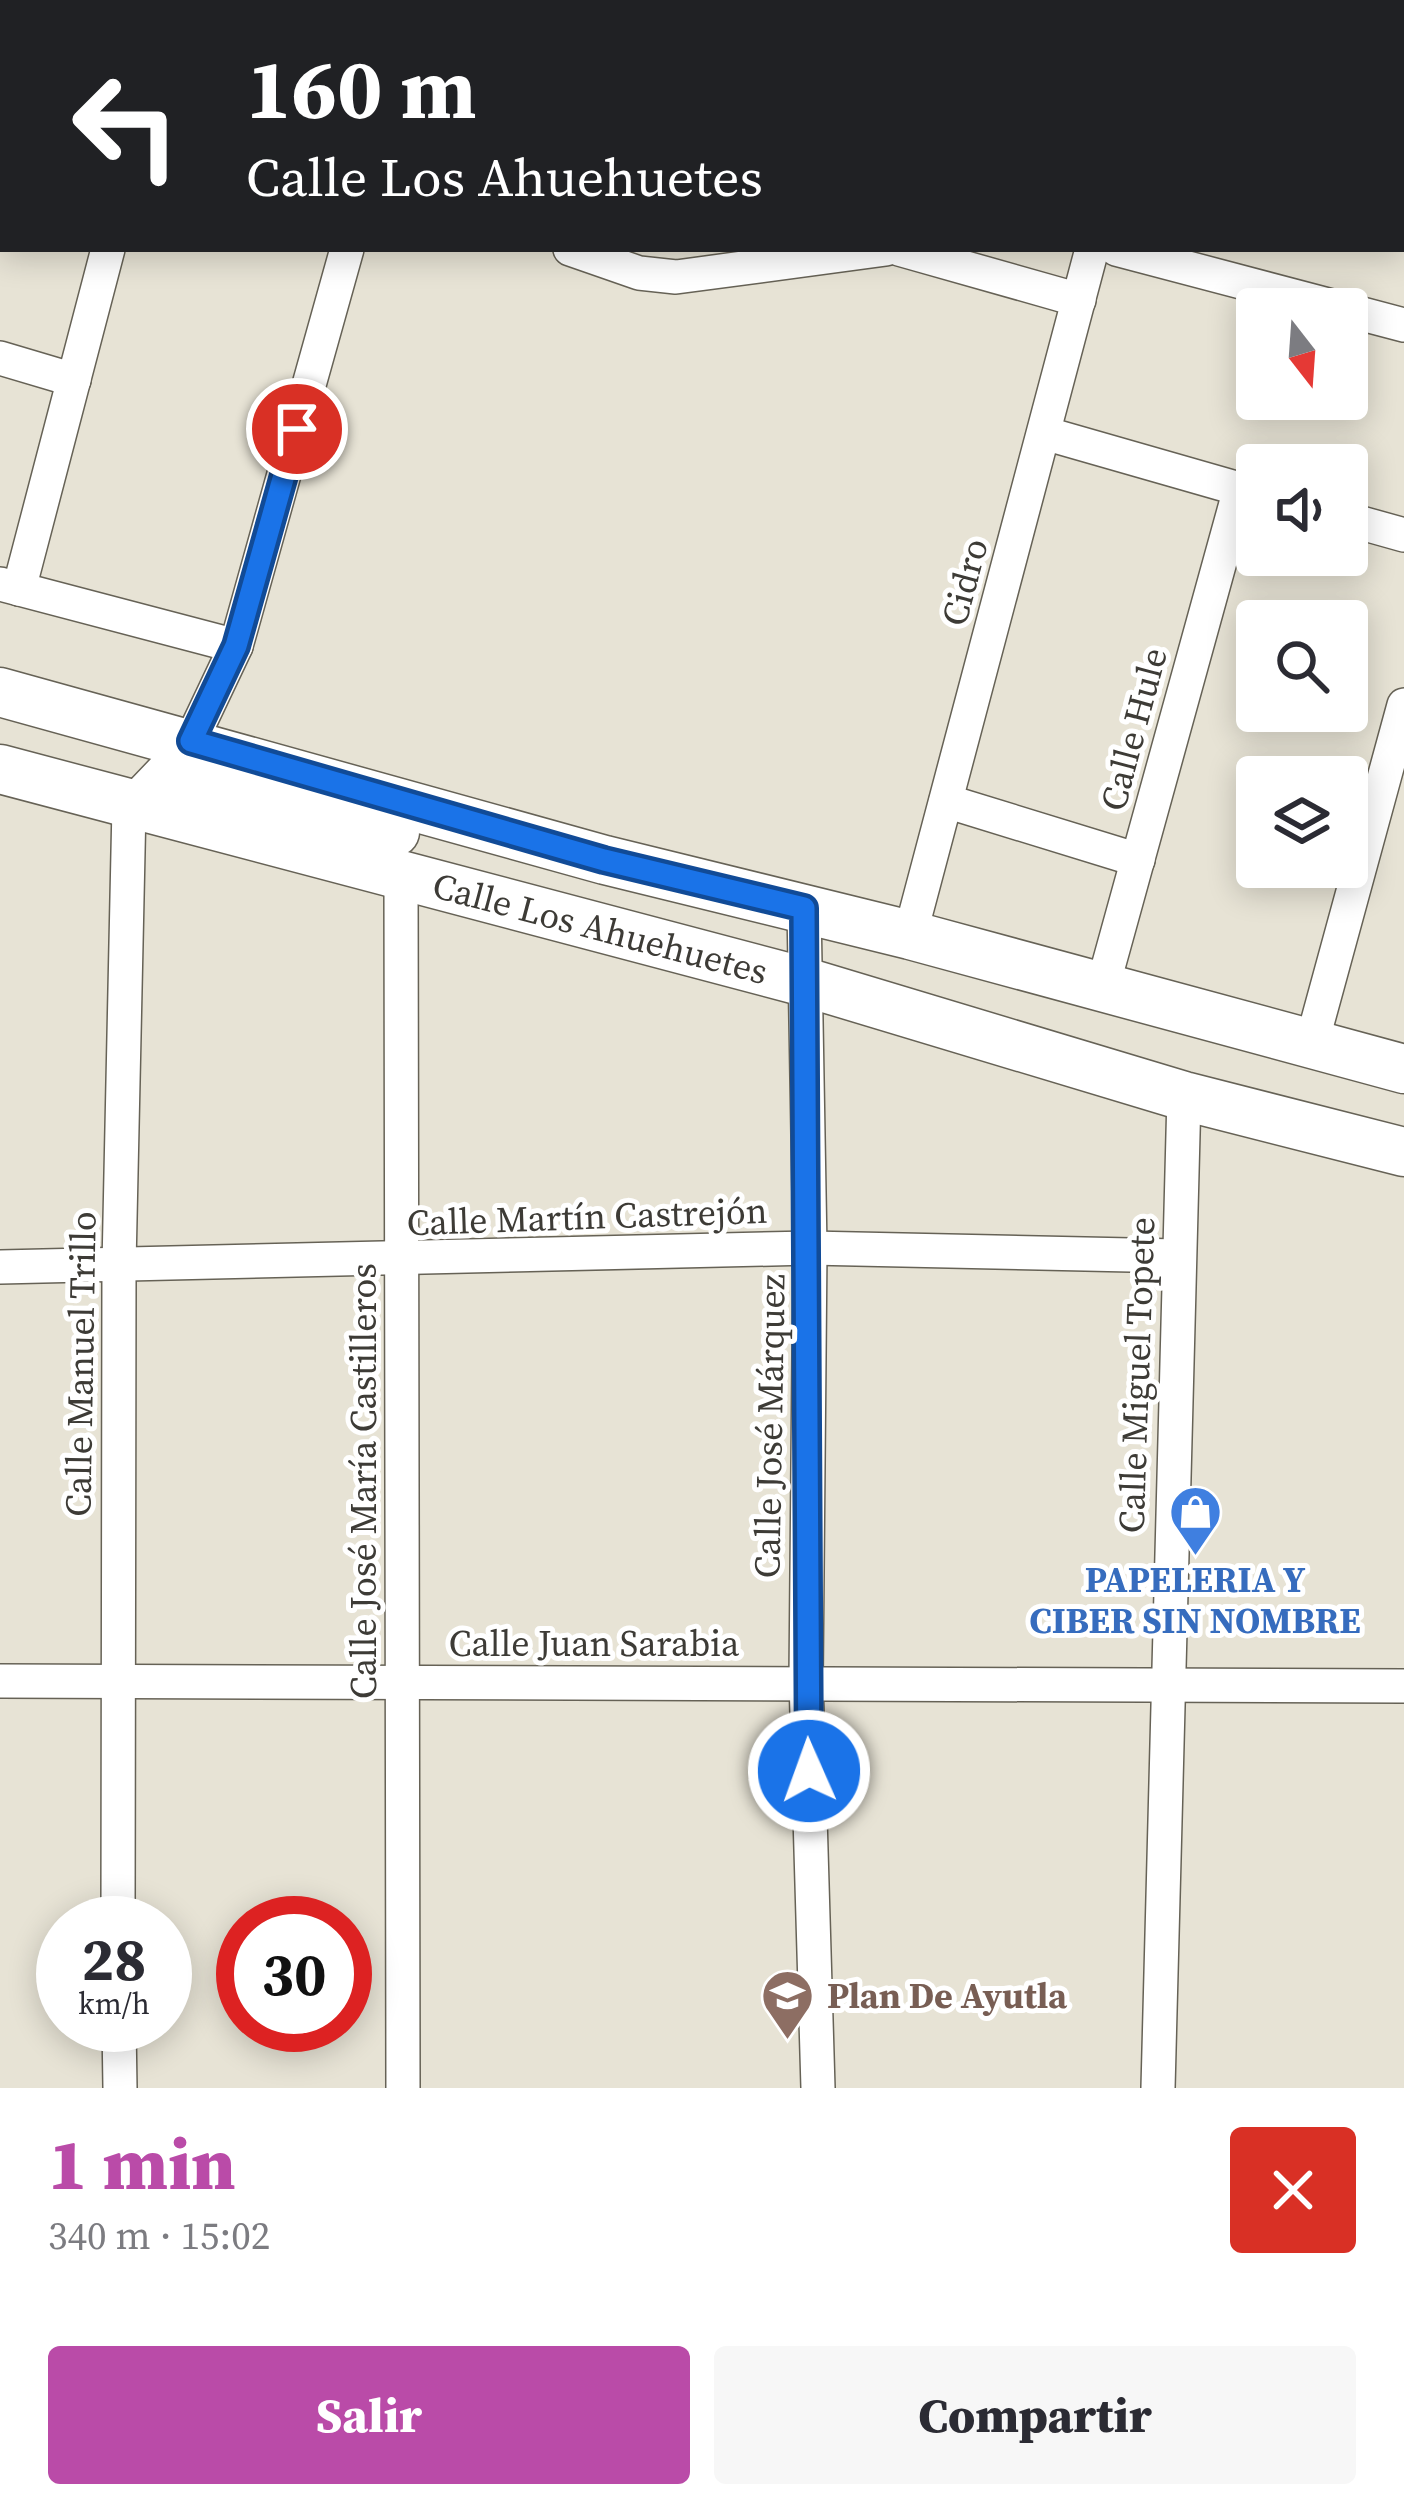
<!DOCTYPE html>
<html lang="es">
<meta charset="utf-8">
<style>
:root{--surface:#fff;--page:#f7f7f7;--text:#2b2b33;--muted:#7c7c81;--accent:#ba4ba8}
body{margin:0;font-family:"Source Serif 4",serif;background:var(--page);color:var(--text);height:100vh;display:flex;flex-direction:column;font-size:45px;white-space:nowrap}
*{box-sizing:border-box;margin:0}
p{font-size:39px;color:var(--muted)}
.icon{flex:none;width:66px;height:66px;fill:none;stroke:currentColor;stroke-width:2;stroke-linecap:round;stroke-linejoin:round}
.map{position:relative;height:2088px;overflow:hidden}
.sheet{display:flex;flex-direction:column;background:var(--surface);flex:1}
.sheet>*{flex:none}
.top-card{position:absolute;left:0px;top:0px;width:1404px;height:252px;box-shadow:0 6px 30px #0003;background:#202124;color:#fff;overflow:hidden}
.needle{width:78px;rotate:163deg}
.tools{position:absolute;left:1236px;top:288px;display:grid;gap:24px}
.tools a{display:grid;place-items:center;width:132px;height:132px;border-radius:12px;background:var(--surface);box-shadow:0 6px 30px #0003;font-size:60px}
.speed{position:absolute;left:36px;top:1896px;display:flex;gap:24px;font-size:60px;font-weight:700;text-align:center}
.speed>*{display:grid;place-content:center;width:156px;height:156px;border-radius:50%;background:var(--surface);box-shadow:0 6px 30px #0003;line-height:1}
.speed small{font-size:30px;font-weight:400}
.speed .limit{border:18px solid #d22;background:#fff;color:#111}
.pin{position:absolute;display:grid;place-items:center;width:102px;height:102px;color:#fff;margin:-51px;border:6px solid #fff;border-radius:50%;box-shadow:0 3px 12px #0007}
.me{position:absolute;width:132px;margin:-66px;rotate:358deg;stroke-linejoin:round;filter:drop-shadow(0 0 9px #0008)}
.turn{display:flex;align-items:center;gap:42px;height:252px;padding:0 48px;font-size:54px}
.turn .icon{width:156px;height:156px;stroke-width:2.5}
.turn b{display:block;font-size:84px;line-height:102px}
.round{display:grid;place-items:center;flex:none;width:126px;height:126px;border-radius:12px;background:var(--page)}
.summary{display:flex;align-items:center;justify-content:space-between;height:204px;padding:0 48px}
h1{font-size:72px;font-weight:800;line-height:90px;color:var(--accent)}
.primary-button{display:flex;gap:24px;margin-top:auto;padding:24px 48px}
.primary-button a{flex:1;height:138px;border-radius:12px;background:var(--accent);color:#fff;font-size:48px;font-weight:800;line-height:138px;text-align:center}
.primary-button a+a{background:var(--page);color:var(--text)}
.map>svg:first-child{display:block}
.green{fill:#b4bc59}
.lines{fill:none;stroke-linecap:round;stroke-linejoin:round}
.street-casing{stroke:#666256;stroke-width:36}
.secondary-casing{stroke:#666256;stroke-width:51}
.street{stroke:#fff;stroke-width:33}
.secondary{stroke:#fff;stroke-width:48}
.route-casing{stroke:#114b97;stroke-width:30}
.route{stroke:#1a73e8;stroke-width:21}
.labels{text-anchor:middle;stroke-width:10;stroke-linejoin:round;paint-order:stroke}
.street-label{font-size:36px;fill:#3d3b36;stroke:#fff}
.shop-label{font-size:36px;font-weight:bold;fill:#366cbe;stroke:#fff}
.education-label{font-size:36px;font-weight:bold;fill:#785e54;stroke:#fff;text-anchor:start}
</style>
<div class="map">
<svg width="1404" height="2088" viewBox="0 0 1404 2088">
<rect width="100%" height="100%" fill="#e7e3d5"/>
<path class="green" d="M360 0H843L842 3Z"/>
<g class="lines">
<defs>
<g id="street">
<path d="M298 0 301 3"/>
<path d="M854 3 855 0"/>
<path d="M1159 3 1160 0"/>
<path d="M1401 112 1404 113"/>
<path d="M0 154 3 155"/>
<path d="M570 249 639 273 676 277 886 249"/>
<path d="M899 249 1079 300"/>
<path d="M1116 249 1343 309"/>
<path d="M1347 310 1404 325"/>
<path d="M0 358 74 380"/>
<path d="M1044 433 1257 494"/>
<path d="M1347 519 1404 535"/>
<path d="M0 584 236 646"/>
<path d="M19 589 108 249"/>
<path d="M946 801 1138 860"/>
<path d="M401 874 403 2088"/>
<path d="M804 908 810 1248 806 1680 818 2088"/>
<path d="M910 935 1092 249"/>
<path d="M1102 989 1240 489"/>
<path d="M1312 1042 1404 705"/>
<path d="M0 1267 810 1248 1177 1256"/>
<path d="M0 1681 1404 1686"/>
<path d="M118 1923 119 1265 129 806 191 741 236 646 347 249"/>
<path d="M119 2025 120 2088"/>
<path d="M1158 2088 1184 1096"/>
</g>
<g id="secondary">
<path d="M0 692 605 860 910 935 1404 1069"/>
<path id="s1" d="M0 769 805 982 1184 1096 1404 1152"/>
<path d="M129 806 197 783 395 832"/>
</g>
</defs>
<use href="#street" class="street-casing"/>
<use href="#secondary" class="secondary-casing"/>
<use href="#street" class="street"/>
<use href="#secondary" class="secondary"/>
</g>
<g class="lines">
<defs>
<path id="route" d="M297 429 236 646 191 741 604 860 804 908 809 1771"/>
</defs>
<use href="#route" class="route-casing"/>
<use href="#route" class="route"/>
</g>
<defs>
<symbol id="shop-pin" viewBox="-11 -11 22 30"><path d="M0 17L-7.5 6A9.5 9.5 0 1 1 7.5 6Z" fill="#3f7fe0" stroke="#fff"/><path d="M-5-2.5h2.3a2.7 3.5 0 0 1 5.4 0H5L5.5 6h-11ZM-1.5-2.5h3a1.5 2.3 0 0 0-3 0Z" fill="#fff"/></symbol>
<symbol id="school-pin" viewBox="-11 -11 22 30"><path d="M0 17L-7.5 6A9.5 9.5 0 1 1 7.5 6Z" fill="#8d6e63" stroke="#fff"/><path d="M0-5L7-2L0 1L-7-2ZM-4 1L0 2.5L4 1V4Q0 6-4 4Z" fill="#fff"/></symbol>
</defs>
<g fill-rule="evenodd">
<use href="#shop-pin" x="1166" y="1482" width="59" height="81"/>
<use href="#school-pin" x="758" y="1966" width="59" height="81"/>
</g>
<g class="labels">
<g class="street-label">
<text transform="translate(964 582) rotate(-75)" y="13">Cidro</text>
<text transform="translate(1133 729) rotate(-75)" y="13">Calle Hule</text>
<text dy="13" stroke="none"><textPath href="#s1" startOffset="621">Calle Los Ahuehuetes</textPath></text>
<text transform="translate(587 1216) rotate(-2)" y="13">Calle Martín Castrejón</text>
<text transform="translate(80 1364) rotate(-89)" y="13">Calle Manuel Trillo</text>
<text transform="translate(1136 1375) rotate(-88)" y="13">Calle Miguel Topete</text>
<text transform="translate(769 1426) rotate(-89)" y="13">Calle José Márquez</text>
<text transform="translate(363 1481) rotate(-90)" y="13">Calle José María Castilleros</text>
<text x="594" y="1656">Calle Juan Sarabia</text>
</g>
<g class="shop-label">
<text x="1195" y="1592">PAPELERIA Y<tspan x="1195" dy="41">CIBER SIN NOMBRE</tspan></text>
</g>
<g class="education-label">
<text x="827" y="2008">Plan De Ayutla</text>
</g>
</g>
</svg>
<div class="tools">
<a><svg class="needle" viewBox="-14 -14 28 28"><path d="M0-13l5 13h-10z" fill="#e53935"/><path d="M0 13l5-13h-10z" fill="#7c7c81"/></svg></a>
<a><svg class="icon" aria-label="sound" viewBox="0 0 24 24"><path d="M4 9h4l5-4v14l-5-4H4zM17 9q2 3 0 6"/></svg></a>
<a><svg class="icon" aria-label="search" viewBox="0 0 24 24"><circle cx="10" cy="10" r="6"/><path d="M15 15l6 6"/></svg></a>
<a><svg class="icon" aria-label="layers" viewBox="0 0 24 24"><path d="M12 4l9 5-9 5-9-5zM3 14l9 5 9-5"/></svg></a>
</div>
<div class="speed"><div>28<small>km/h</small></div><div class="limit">30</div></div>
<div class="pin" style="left:297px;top:429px;background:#d93025"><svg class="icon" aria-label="arrive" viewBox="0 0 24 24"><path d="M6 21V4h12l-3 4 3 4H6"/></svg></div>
<svg class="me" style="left:809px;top:1771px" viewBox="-20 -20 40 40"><circle r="17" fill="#1a73e8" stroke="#fff" stroke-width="3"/><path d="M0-11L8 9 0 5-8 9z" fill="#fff"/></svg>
<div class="top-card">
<div class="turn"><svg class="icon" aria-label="left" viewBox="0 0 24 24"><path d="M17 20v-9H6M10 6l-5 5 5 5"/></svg><div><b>160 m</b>Calle Los Ahuehuetes</div></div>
</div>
</div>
<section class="sheet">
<div class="summary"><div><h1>1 min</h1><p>340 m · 15:02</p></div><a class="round" style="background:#d93025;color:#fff"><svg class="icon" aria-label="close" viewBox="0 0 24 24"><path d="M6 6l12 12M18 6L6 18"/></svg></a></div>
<div class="primary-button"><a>Salir</a><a>Compartir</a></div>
</section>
